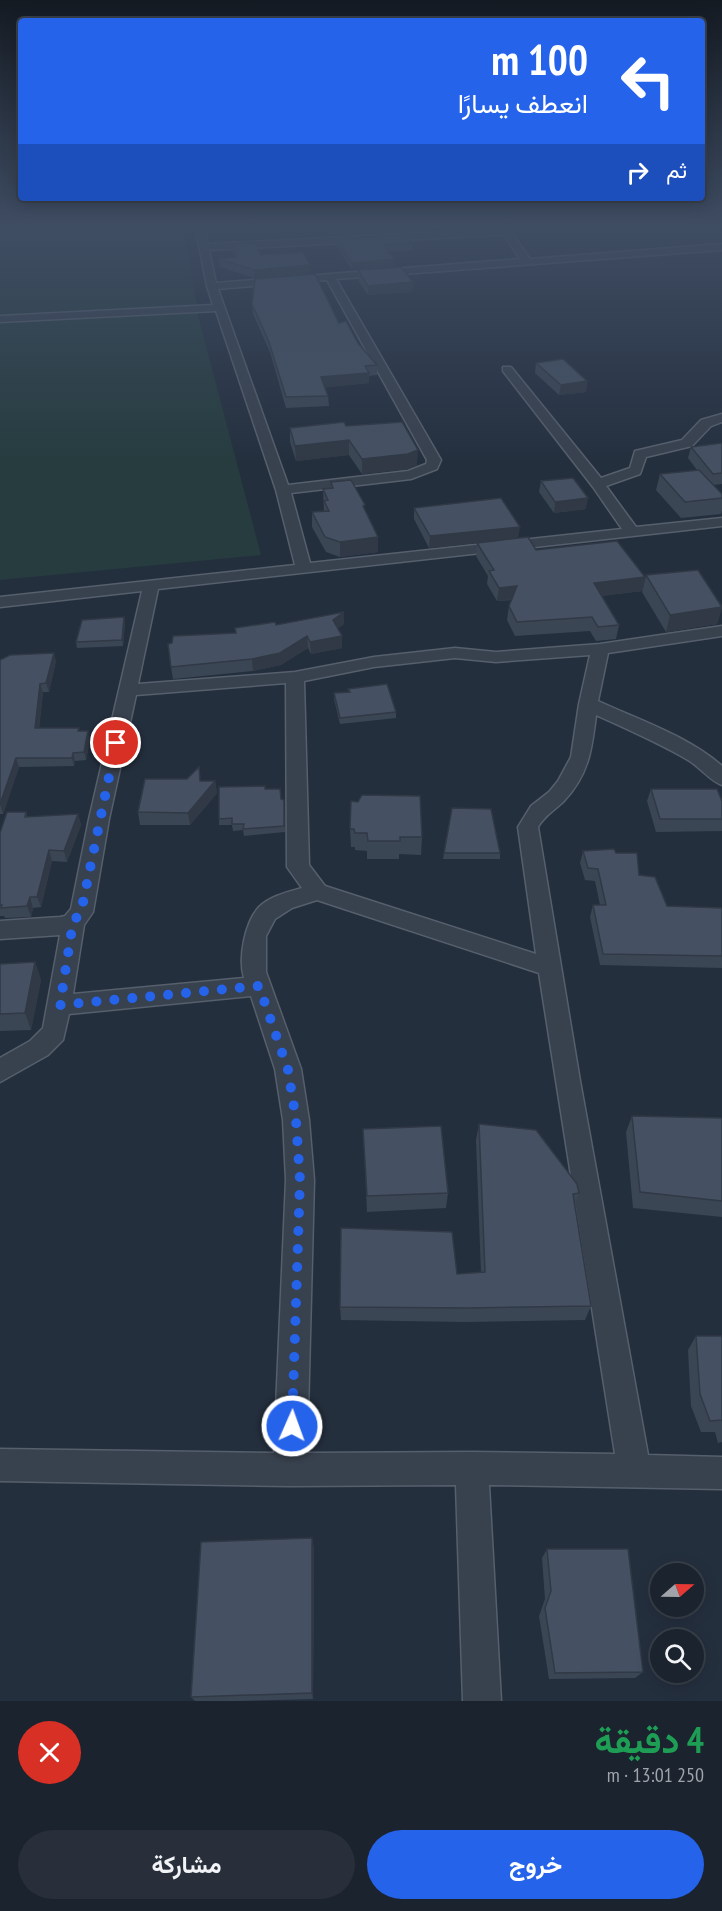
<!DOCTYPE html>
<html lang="ar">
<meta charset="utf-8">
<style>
:root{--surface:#1b232e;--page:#282f3a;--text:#f1f3f6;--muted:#a0a4aa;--line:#39404a;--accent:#2563eb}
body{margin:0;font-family:"PT Sans Narrow",Vazirmatn,sans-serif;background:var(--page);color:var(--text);direction:rtl;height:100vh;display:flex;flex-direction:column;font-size:22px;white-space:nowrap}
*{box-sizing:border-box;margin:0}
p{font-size:20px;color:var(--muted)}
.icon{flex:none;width:33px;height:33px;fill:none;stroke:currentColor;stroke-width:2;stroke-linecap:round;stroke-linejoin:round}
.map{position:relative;height:1701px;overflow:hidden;direction:ltr}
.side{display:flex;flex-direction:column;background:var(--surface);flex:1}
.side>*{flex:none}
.guide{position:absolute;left:18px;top:18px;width:687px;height:183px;border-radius:6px;box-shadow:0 3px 15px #0003,0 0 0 2px var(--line);direction:rtl;background:#2563eb;color:#fff;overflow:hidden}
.needle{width:39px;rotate:70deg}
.controls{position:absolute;left:650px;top:1563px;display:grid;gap:12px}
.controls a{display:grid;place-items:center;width:54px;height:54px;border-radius:50%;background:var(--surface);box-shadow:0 3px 15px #0003,0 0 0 2px var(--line);font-size:30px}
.pin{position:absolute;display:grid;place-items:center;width:51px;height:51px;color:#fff;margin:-26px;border:3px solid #fff;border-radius:50%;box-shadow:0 2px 6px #0007}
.me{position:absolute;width:66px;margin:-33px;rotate:2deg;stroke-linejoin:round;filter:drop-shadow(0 0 4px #0008)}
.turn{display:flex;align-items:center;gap:21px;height:126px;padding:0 18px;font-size:27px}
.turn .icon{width:78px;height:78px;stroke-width:2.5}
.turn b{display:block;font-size:42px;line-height:51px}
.then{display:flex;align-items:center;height:57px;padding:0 18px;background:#0003;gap:12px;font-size:22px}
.round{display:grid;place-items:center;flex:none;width:63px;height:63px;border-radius:32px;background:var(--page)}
.overview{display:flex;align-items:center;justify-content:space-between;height:102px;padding:0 18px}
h1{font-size:36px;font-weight:700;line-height:45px;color:#1e9e55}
.cta{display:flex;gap:12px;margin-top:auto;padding:12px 18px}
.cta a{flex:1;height:69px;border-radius:36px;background:var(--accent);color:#fff;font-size:24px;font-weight:700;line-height:69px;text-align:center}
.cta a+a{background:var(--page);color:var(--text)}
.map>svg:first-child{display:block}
.green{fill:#263c3f}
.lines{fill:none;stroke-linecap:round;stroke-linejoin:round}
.street-casing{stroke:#565f6c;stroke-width:3}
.street{fill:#38414e;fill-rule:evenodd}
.wall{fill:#3b4654}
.shaded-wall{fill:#303945}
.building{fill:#455162;stroke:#303945;stroke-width:1.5}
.route{stroke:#2563eb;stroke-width:10;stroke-dasharray:0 18}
</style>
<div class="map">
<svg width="722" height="1701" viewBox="0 0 722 1701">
<rect width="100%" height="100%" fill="#242f3e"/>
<path class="green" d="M0 225H183L199 319 261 555 0 580Z"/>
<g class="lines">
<defs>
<path id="street" d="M195 225H204L208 244 499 229 511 232 530 259 722 244V250L336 279 441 460 437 469 411 479 291 493 310 563 622 529 593 487 503 371V367H511L601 478 630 468 635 451 682 440 701 420 722 414V422L711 426 692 446 646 457 640 474 606 486 636 527 722 518V526L158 589 138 684 295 672 374 657 455 648 496 652 600 644 722 626V636L608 653 598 701C639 720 688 736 722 766V785C710 781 700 767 688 760 659 743 627 729 596 715 592 749 589 774 564 801 555 810 545 815 538 827L580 1081 648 1455 722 1457V1489L489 1485 501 1701H463L456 1485 290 1486 0 1481V1449L274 1453 286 1180 283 1120 275 1069 251 996 69 1014 63 1040 48 1055 0 1082V1058L30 1041 43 1028 60 935 0 939V921L60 917 65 916 71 909 89 819 142 591 0 607V597L295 565 276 490 216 311 0 322V316L213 305 207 286ZM499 235 505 236 520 259 216 283 209 250ZM327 280 427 460 426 464 408 471 288 485 218 289ZM590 655 579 704 571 757 558 781 549 792 531 806 518 827 536 954 325 886 309 865 304 681 374 667 455 658 496 662ZM286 683 287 867 302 888C288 892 270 896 259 907 245 922 238 958 244 978L73 994 84 925 93 912 109 819 136 695ZM317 900 539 973 615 1454 472 1452 307 1453 314 1180 309 1120 301 1069 266 972V936L275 919 292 908Z"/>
</defs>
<use href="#street" class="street-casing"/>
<use href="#street" class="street"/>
</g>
<g class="wall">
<path d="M215 225H239V232H224Z"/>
<path d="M323 225H399V232L330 235Z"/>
<path d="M336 239 412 243V250L388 252 394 267 352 270 336 246Z"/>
<path d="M232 244 310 273 254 278 220 267 219 259 235 257 232 252Z"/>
<path d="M358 270 413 282 412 292 368 295 358 280Z"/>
<path d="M252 304 339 323 377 365V375L369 376V383L325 387 328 396 329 406 286 408 270 352 253 314Z"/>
<path d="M536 363 587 381 586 392 559 395 535 373Z"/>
<path d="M346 426 417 465 407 469 362 474 349 455 296 461 290 442V428Z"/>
<path d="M722 443V484L713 485 722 494V511L721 514 681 518 656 490 660 474 697 470 688 458 691 447Z"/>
<path d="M541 481 586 509 554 513 539 492Z"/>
<path d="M331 482 365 510 378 537V552L340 557 326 552 312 527V512L324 511 323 489 331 488Z"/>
<path d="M414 508 518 538 536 550 645 577 642 591 601 596 619 625 616 639 596 641 590 631 515 636 507 620 509 606 512 600 497 601 487 584 488 576 476 556 477 543 492 541 429 548 414 519Z"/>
<path d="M646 575 722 607 717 624 666 632 642 592Z"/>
<path d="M124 617 125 623 123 646 77 648 76 642Z"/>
<path d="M344 624 338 628 342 636V648L311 654 308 648 281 665 253 671 173 679 171 667 235 633V628L276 625Z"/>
<path d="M0 660 56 661 49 692H43L39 728 79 731 90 740 86 760 75 761 74 766 19 767 3 814H0Z"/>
<path d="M348 689 396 712V718L340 724 334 699V693L348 692Z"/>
<path d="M201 781H215L217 793 190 825H140L138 812Z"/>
<path d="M265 789 281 799 284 806 285 832 244 836 243 830 233 831 232 825H219V819Z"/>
<path d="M651 789 722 801V831L656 832 647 801Z"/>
<path d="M26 812 27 817 78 814 81 825 67 862 52 861 41 907 33 908 31 917 5 918 4 916H0V833Z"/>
<path d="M350 829 422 837 421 855 399 854V859H367V851L355 850V847H351Z"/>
<path d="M583 851 616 853 639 875 667 906 722 908V968L600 965 590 917 593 905H600L595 881 585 880 580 863Z"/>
<path d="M444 853H500V859H443Z"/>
<path d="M35 962 41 980 31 1030 0 1031V964Z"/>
<path d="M632 1116 722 1118V1217L633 1208 626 1132Z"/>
<path d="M479 1124 579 1193 575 1206 591 1306 585 1320 466 1322 341 1320 340 1307 457 1274 481 1273 476 1140Z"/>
<path d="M363 1129 448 1193 446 1208 367 1212Z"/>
<path d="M696 1336H722V1442L718 1443 715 1432H701L691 1406 688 1350Z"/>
<path d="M314 1548 313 1699 239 1701H195L191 1697Z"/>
<path d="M547 1549 643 1672 635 1678 549 1679 539 1616 545 1599 542 1558Z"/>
</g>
<g class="shaded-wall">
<path d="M394 259V267L352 270V263Z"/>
<path d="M310 265V273L254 278V270Z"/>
<path d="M413 282 412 292 368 295V286Z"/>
<path d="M369 373V383L322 388 321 377Z"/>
<path d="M587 381 586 392 559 395 561 385Z"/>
<path d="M349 440V455L296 461 295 446Z"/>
<path d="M418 450 417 465 407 469 362 474V459Z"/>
<path d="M588 498 586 509 554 513 555 502Z"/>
<path d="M520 527 518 538 429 548 430 536Z"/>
<path d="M378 537V552L340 557V542Z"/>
<path d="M645 577 642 591 591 597 594 583Z"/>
<path d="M517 586 515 599 497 601 499 588Z"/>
<path d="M722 607 717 624 666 632 670 615Z"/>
<path d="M344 612V624L333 632V620Z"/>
<path d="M124 617 125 623 123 646 122 640Z"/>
<path d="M307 636 308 648 281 665 253 671 252 659Z"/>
<path d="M342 636V648L311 654 310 642Z"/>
<path d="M54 653 56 661 49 692 46 683Z"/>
<path d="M40 684 43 692 38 737 35 728Z"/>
<path d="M88 731 90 740 86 760 84 752Z"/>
<path d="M73 753 75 761 74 766 72 758Z"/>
<path d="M16 758 19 767 3 814 0 804Z"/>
<path d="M215 781 217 793 190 825 188 813Z"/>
<path d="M78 814 81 825 67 862 64 851Z"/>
<path d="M49 850 52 861 41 907 37 897Z"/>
<path d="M30 897 33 908 31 917 27 906Z"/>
<path d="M35 962 41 980 31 1030 25 1013Z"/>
<path d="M312 1538 314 1548 313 1699 312 1693Z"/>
</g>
<g class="building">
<path d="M328 225H387L330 227Z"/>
<path d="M406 235 412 243 383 245 394 259 352 263 336 239Z"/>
<path d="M255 242 261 255 303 252 310 265 254 270 219 259 237 257 232 244Z"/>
<path d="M401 267 413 282 368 286 358 270Z"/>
<path d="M315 274 339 323 346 321 358 343 377 365 365 366 369 373 321 377 328 396 286 397 269 342 252 304 255 279Z"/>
<path d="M563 359 587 381 561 385 536 363Z"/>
<path d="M344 422 346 426 402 422 418 450 408 454 362 459 349 440 295 446 290 428Z"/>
<path d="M722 443V473L713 474 691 447Z"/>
<path d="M699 470 722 494V498L685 502 660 474Z"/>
<path d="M573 478 588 498 555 502 541 481Z"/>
<path d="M351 480 365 505 363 506 378 537 340 542 325 537 312 512 329 511 324 501 328 500 323 489 333 488 331 482Z"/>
<path d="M501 498 520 527 430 536 414 508Z"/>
<path d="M528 537 536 550 617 541 645 577 594 583 619 625 598 627 592 617 517 622 509 606 517 586 499 588 489 571 494 570 477 543Z"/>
<path d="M698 570 722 607 670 615 646 575Z"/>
<path d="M344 612 333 620 342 636 310 642 307 636 280 653 252 659 171 667 168 644 172 643 173 636 236 633 235 628 275 622 276 625Z"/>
<path d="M124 617 122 640 76 642 82 620Z"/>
<path d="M54 653 46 683 40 684 35 728H79L78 731H88L84 752 73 753 72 758H16L0 804V660L10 655Z"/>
<path d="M387 684 396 712 340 718 334 693 350 692 348 689Z"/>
<path d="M199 767 200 781H215L188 813 138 812 145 779H187Z"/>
<path d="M265 786V789H280L281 799 284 800V826L243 829 244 824H232V818L219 819V787Z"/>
<path d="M651 789H717L722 801V819H660Z"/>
<path d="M362 795 420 796 422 837H400V841H368L367 833H355L354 829H350L351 801 358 802Z"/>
<path d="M452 808 491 809 500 853H444Z"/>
<path d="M7 812H26L25 817 78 814 64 851 49 850 37 897H30L27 906 1 908 2 905H0V833Z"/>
<path d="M614 849 616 853H637L639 875 655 877 667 906 722 908V956L603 954 593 905H606L598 869 588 868 583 851Z"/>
<path d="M35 962 25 1013 0 1014V964Z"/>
<path d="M632 1116 722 1118V1201L640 1192Z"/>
<path d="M479 1124 536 1130 577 1184 579 1193 573 1194 591 1306 468 1308 340 1307 341 1228 452 1232 457 1274 485 1272Z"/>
<path d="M441 1126 448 1193 367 1196 363 1129Z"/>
<path d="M696 1336H722V1420L710 1421 700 1394Z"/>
<path d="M312 1538V1693L191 1697 201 1542Z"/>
<path d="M547 1549H628L643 1672 555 1673 545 1608 551 1591Z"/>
</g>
<linearGradient id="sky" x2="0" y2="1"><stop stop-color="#141a22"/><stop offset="0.49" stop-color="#3f4d63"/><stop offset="1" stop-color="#3f4d63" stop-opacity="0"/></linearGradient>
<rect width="722" height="463" fill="url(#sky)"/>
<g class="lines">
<path class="route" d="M116 743 81 912 73 922 60 1005 259 986 288 1070 296 1120 300 1180 292 1426"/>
</g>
</svg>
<div class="controls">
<a><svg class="needle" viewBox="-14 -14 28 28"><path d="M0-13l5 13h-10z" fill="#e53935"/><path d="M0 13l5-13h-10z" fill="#a0a4aa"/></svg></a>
<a><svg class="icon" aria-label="search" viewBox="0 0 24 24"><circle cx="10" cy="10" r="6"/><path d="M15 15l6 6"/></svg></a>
</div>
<div class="pin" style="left:116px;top:743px;background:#d93025"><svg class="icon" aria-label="arrive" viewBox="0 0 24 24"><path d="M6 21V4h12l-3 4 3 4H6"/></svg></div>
<svg class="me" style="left:292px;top:1426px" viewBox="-20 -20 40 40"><circle r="17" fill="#2563eb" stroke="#fff" stroke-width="3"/><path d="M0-11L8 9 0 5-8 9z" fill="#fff"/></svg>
<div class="guide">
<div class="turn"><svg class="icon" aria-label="left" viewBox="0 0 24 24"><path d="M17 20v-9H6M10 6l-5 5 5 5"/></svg><div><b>100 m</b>انعطف يسارًا</div></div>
<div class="then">ثم<svg class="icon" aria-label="right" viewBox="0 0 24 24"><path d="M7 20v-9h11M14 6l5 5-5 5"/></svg></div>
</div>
</div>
<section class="side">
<div class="overview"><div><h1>4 دقيقة</h1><p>250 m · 13:01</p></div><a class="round" style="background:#d93025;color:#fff"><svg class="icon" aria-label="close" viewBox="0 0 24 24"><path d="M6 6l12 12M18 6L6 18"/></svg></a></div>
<div class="cta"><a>خروج</a><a>مشاركة</a></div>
</section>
